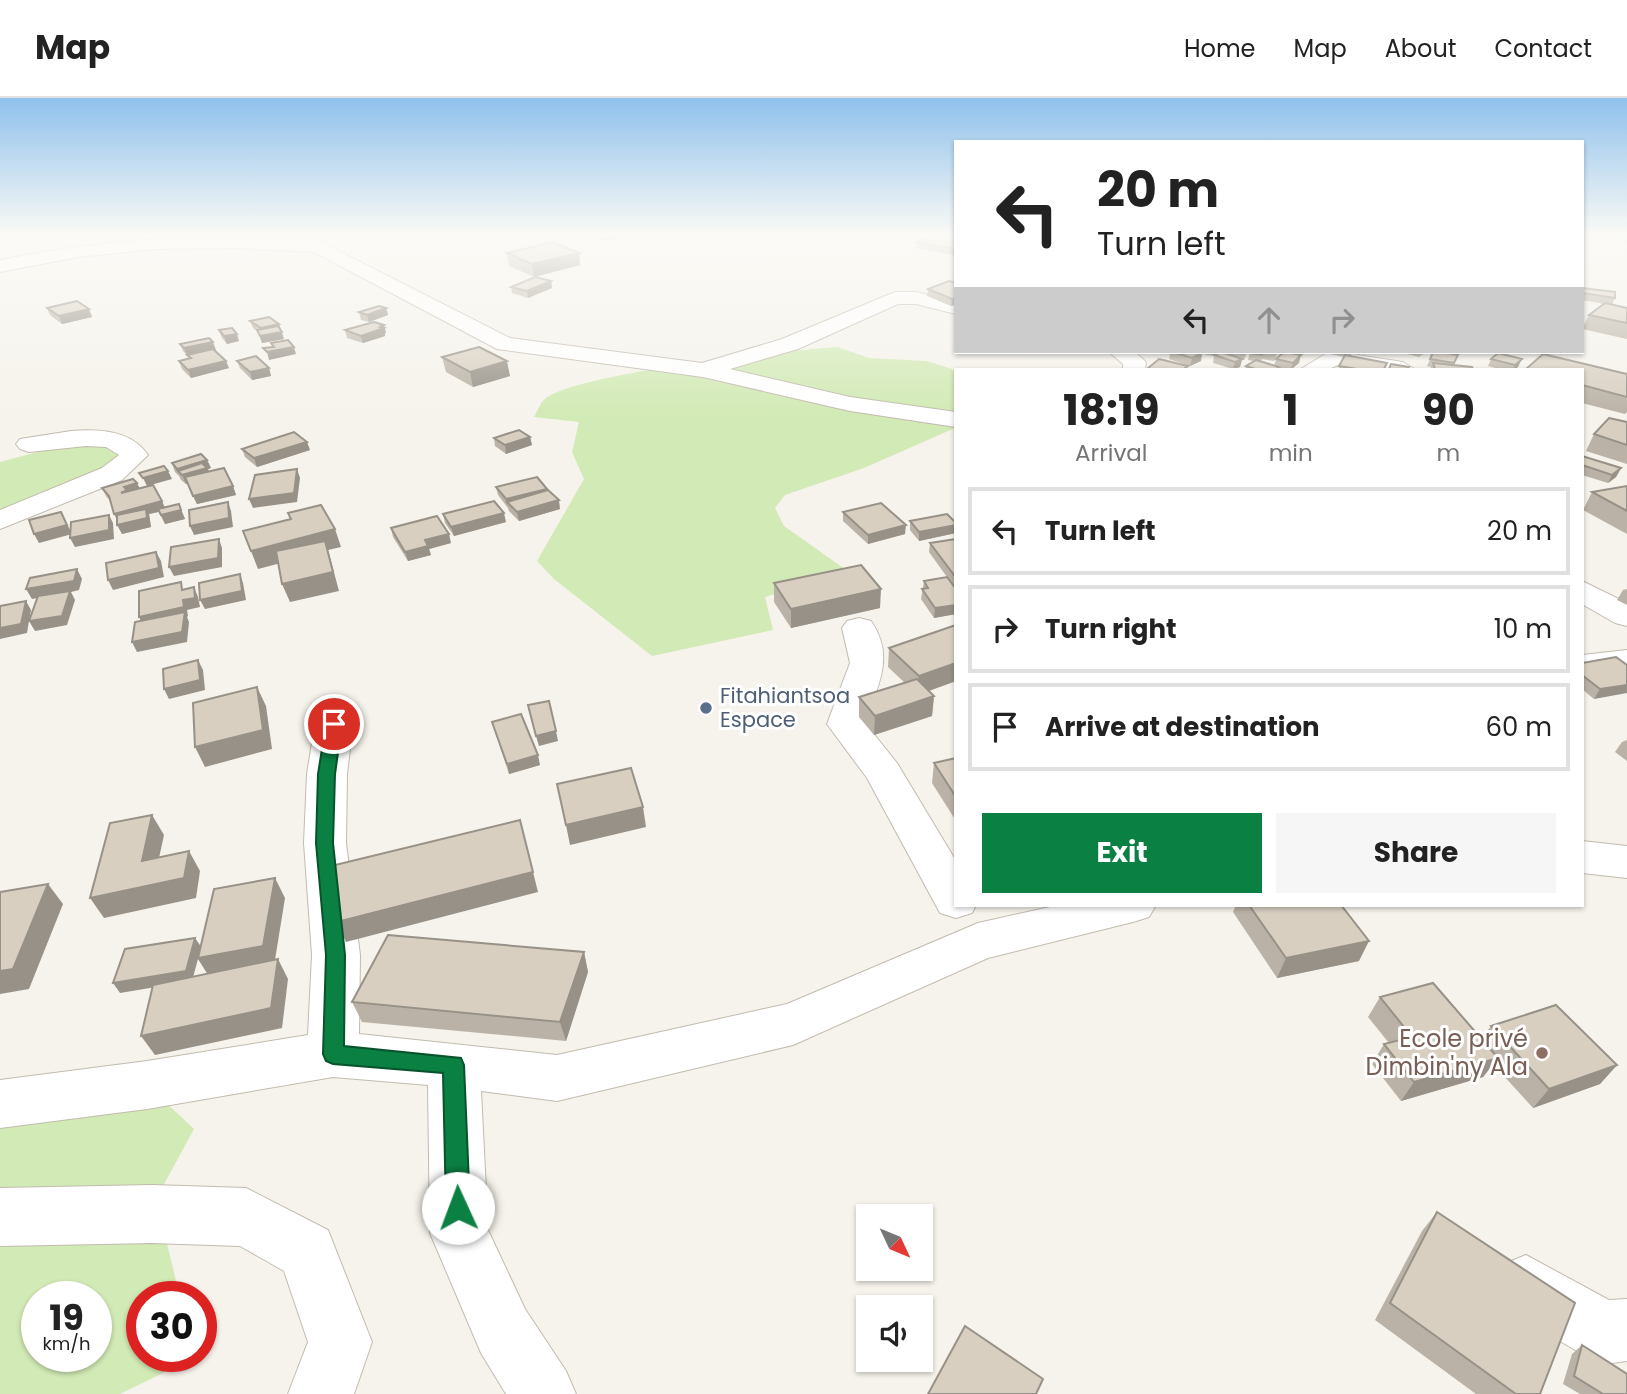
<!DOCTYPE html>
<meta charset="utf-8">
<style>
:root{--surface:#fff;--page:#f6f6f6;--text:#222;--muted:#767676;--line:#e0e0e0;--accent:#0b8043}
body{margin:0;font-family:Poppins,sans-serif;background:var(--page);color:var(--text);height:100vh;display:flex;flex-direction:column;font-size:26px;white-space:nowrap}
*{box-sizing:border-box;margin:0}
p{font-size:23px;color:var(--muted)}
.icon{flex:none;width:38px;height:38px;fill:none;stroke:currentColor;stroke-width:2;stroke-linecap:round;stroke-linejoin:round}
.map{position:relative;flex:1;overflow:hidden}
.details{position:absolute;left:954px;top:270px;width:630px;height:539px;display:flex;flex-direction:column;background:var(--surface);border-radius:0px;box-shadow:0 2px 5px #0004}
.details>*{flex:none}
.banner{position:absolute;left:954px;top:42px;width:630px;height:214px;border-radius:0px;box-shadow:0 2px 5px #0004;background:#fff;color:var(--text);overflow:hidden}
.needle{width:46px;rotate:134deg}
.controls{position:absolute;left:856px;top:1106px;display:grid;gap:14px}
.controls a{display:grid;place-items:center;width:77px;height:77px;border-radius:0px;background:var(--surface);box-shadow:0 2px 5px #0004;font-size:35px}
.speed{position:absolute;left:21px;top:1183px;display:flex;gap:14px;font-size:35px;font-weight:700;text-align:center}
.speed>*{display:grid;place-content:center;width:91px;height:91px;border-radius:50%;background:var(--surface);box-shadow:0 2px 5px #0004;line-height:1}
.speed small{font-size:18px;font-weight:400}
.speed .limit{border:10px solid #d22;background:#fff;color:#111}
.pin{position:absolute;display:grid;place-items:center;width:60px;height:60px;color:#fff;margin:-30px;border:4px solid #fff;border-radius:50%;box-shadow:0 2px 7px #0007}
.me{position:absolute;width:77px;margin:-38px;rotate:358deg;stroke-linejoin:round;filter:drop-shadow(0 0 5px #0008)}
.turn{display:flex;align-items:center;gap:24px;height:147px;padding:0 28px;font-size:32px}
.turn .icon{width:91px;height:91px;stroke-width:2.5}
.turn b{display:block;font-size:49px;line-height:60px}
.lanes{display:flex;align-items:center;height:66px;padding:0 28px;background:#0003;justify-content:center;gap:35px;direction:ltr}
.lanes .off{opacity:.35}
.eta{display:flex;justify-content:space-evenly;align-items:center;height:119px;text-align:center}
.eta b{font-size:42px;font-weight:700;line-height:49px}
.action{display:flex;gap:14px;margin-top:auto;padding:14px 28px}
.action a{flex:1;height:80px;border-radius:0px;background:var(--accent);color:#fff;font-size:28px;font-weight:700;line-height:80px;text-align:center}
.action a+a{background:var(--page);color:var(--text)}
ul{padding:0;list-style:none}
li{display:flex;align-items:center;gap:21px;height:88px;margin:0 14px 10px;padding:0 14px;border:4px solid var(--line);border-radius:0px}
li div{flex:1}
li b{display:block;font-size:26px}
li em{font-style:normal}
header{display:flex;align-items:center;gap:42px;box-sizing:border-box;height:98px;padding:0 35px;background:var(--surface);border-bottom:2px solid var(--line)}
header strong{font-size:33px}
nav{display:flex;gap:38px;margin-inline-start:auto;font-size:24px}
.map>svg:first-child{display:block}
.green{fill:#d2eab5;fill-rule:evenodd}
.lines{fill:none;stroke-linecap:round;stroke-linejoin:round}
.canal{fill:#a9d4f2;fill-rule:evenodd}
.minor-casing{stroke:#c2bbae;stroke-width:2}
.minor{fill:#fff;fill-rule:evenodd}
.wall{fill:#bab2a6}
.shaded-wall{fill:#979187}
.building{fill:#d8cfc1;stroke:#979187;stroke-width:2}
.route{fill:#0b8043;stroke:#07532c;stroke-width:2}
.service-dot{fill:#5c6f8a;stroke:#fff;stroke-width:2.5}
.education-dot{fill:#8d6e63;stroke:#fff;stroke-width:2.5}
.labels{text-anchor:middle;stroke-width:6;stroke-linejoin:round;paint-order:stroke}
.service-label{font-size:21px;fill:#4e5e75;stroke:#fff;text-anchor:start}
.near-education-label{font-size:24px;fill:#785e54;stroke:#fff;text-anchor:end}
</style>
<header>
<strong>Map</strong>
<nav><a>Home</a><a>Map</a><a>About</a><a>Contact</a></nav>
</header>
<div class="map">
<svg width="1627" height="1296" viewBox="0 0 1627 1296">
<rect width="100%" height="100%" fill="#f6f3ec"/>
<g class="green">
<path d="M838 249 869 260 927 263 955 272V330L864 370 785 397 775 410 784 428 849 474 765 499 773 532 652 558 554 481 537 463 584 381 572 354 579 324 534 319C537 314 540 305 545 301 576 275 789 252 838 249Z"/>
<path d="M83 342 118 348 119 364 0 413V364Z"/>
<path d="M147 987 194 1031 156 1101 180 1199H142V1258H172L163 1275 120 1296H0V1006ZM37 1199H96V1258H37Z"/>
</g>
<g class="lines">
<path class="canal" d="M1610 136H1627V145L1613 141Z"/>
<defs>
<g id="minor">
<path d="M284 136H305L510 240 702 265 782 241 895 194H916L956 204V216L916 206H898L798 251 730 271 850 299 956 314V329L850 313 703 279 497 251 314 154 237 150 157 151 78 159 0 174V162C96 143 193 135 290 142Z"/>
<path d="M1109 254H1135L1146 264 1145 271H1123V266Z"/>
<path d="M1338 254 1403 264 1414 271H1363L1338 267 1329 271H1301L1327 255Z"/>
<path d="M71 333C99 331 131 332 148 357L122 382 0 431V412L102 370 119 357 106 349 86 348 29 354 20 351 16 346 20 341Z"/>
<path d="M1582 483 1627 505V528L1615 525 1582 506Z"/>
<path d="M859 520 871 523C896 559 877 589 865 625L897 665 956 763V807H976L972 815 956 820 940 815 867 680 827 626 850 565 842 530 847 523Z"/>
<path d="M1627 552V572L1582 579V557Z"/>
<path d="M334 614 347 617 353 626 347 676 346 745 360 857 359 936 557 957 787 906 978 825 1059 807H1156L1149 819 1133 824 988 860 793 947 557 1003 481 993 488 1132 525 1211 566 1273 576 1296H506L481 1255 430 1135 428 987 333 979 147 1011 0 1030V982L147 963 308 937 312 857 304 745 307 676 315 626 321 617Z"/>
<path d="M1582 743 1627 748V780L1582 775Z"/>
<path d="M152 1087 246 1090 328 1132 372 1244 354 1296H288L308 1244 284 1173 240 1148 152 1145 0 1148V1090Z"/>
<path d="M1526 1157 1609 1202 1627 1201V1263L1604 1266 1582 1256 1504 1210 1495 1188 1504 1166Z"/>
</g>
</defs>
<use href="#minor" class="minor-casing"/>
<use href="#minor" class="minor"/>
</g>
<g class="wall">
<path d="M578 136H629L605 143 579 138Z"/>
<path d="M956 141V156L952 157 916 150V144Z"/>
<path d="M507 155H579L580 167 534 179 509 168Z"/>
<path d="M551 183 552 190 528 200 512 195 511 189Z"/>
<path d="M956 185 951 208 927 198 928 191Z"/>
<path d="M1582 190 1615 200 1612 206 1627 210V241L1582 231 1589 217 1604 206 1582 202Z"/>
<path d="M47 210 89 211 92 219 62 226 50 217Z"/>
<path d="M386 210 388 217 369 224 361 222 359 214Z"/>
<path d="M250 223 279 226 284 241 262 245 258 234 253 230Z"/>
<path d="M384 227 386 235H385V238L363 245 347 240 345 232Z"/>
<path d="M219 232 239 243 227 246 222 240Z"/>
<path d="M180 246 216 252H215L229 270 191 280 182 271 179 263 189 261 188 258 183 253Z"/>
<path d="M1165 254H1198L1202 255 1201 263 1190 268 1169 261 1170 255Z"/>
<path d="M1206 254H1247L1244 262H1242L1240 269 1233 271 1213 265 1214 258 1205 257Z"/>
<path d="M1250 254H1278L1274 263 1262 261 1261 264 1274 268 1276 261 1299 265 1292 271 1279 270V271H1245L1246 268 1254 263 1248 262Z"/>
<path d="M1321 254H1354L1350 258 1384 271H1338L1344 259Z"/>
<path d="M1400 254H1426L1419 259Z"/>
<path d="M1498 255 1518 269 1515 271H1499L1488 268 1491 261Z"/>
<path d="M1458 257 1453 267 1473 271H1431V269L1427 268 1430 261Z"/>
<path d="M442 259 510 278 473 289 446 274Z"/>
<path d="M237 263 269 270 271 278 252 282 240 270Z"/>
<path d="M1582 271 1625 276 1627 274V314L1625 316 1582 305Z"/>
<path d="M1627 324V366L1586 353 1594 336Z"/>
<path d="M530 339 532 347 506 356 495 348 494 340Z"/>
<path d="M242 351 310 352 257 369 245 359Z"/>
<path d="M1582 358 1621 370 1616 379 1608 385 1582 377Z"/>
<path d="M207 362 211 370 208 371 209 373 233 388 236 397 197 406 188 386H186L181 382 179 378 175 374 172 365Z"/>
<path d="M137 385 140 391 165 409 179 406 185 421 165 426 159 414 149 416 151 429 122 436 111 404 106 398 102 390Z"/>
<path d="M1627 388V436L1583 412 1592 394Z"/>
<path d="M496 389 547 391 560 411 519 423 509 413 508 410 498 397Z"/>
<path d="M843 414 905 436 868 446 843 423Z"/>
<path d="M443 416 506 424 454 438 445 425Z"/>
<path d="M910 423 956 427V435L919 443 910 432Z"/>
<path d="M391 430 451 445 429 451 431 457 408 463 393 439Z"/>
<path d="M956 441V516L934 520 921 501 924 483 952 486 929 454 930 445Z"/>
<path d="M774 485 880 510 791 530 774 504Z"/>
<path d="M1627 491V507L1617 502 1623 492Z"/>
<path d="M889 550 956 583 929 593 934 598 932 618 874 637 859 619V599L905 585 888 569Z"/>
<path d="M1582 565 1627 567 1594 601 1582 591Z"/>
<path d="M492 624 540 667 509 676Z"/>
<path d="M1627 642V663L1615 654 1622 644Z"/>
<path d="M956 660V723L932 685 934 665Z"/>
<path d="M1236 807H1341L1359 863 1277 880 1233 814Z"/>
<path d="M584 854 588 874 566 943 362 924 352 904Z"/>
<path d="M1380 899 1481 941 1491 928 1617 967 1600 986 1533 1010 1493 966 1483 979 1401 1003 1372 966 1384 946 1389 945 1368 919Z"/>
<path d="M1437 1114 1540 1296H1476L1375 1222 1422 1133Z"/>
<path d="M1582 1247 1627 1296H1580L1563 1286 1572 1256Z"/>
</g>
<g class="shaded-wall">
<path d="M604 136H629L605 143Z"/>
<path d="M956 150V156L952 157 953 151Z"/>
<path d="M579 155 580 167 534 179 532 166Z"/>
<path d="M551 183 552 190 528 200 527 193Z"/>
<path d="M956 200V207L951 208 952 201Z"/>
<path d="M386 210 388 217 369 224 367 217Z"/>
<path d="M89 211 92 219 62 226 59 218Z"/>
<path d="M279 226 284 241 262 245 260 238 263 237 261 230Z"/>
<path d="M384 227 386 235H385V238L363 245 361 238Z"/>
<path d="M237 236 239 243 227 246 224 238Z"/>
<path d="M213 244 216 252 187 258 184 250Z"/>
<path d="M294 249 296 256 269 262 267 254Z"/>
<path d="M1202 255 1201 263 1190 268 1192 260Z"/>
<path d="M1301 257 1299 265 1291 271 1293 265Z"/>
<path d="M1242 261 1240 269 1233 271 1235 264Z"/>
<path d="M1522 261 1518 269 1515 271H1513L1515 267Z"/>
<path d="M226 263 229 270 191 280 188 272Z"/>
<path d="M507 263 510 278 473 289 470 274Z"/>
<path d="M269 270 271 278 252 282 250 274Z"/>
<path d="M530 339 532 347 506 356 505 347Z"/>
<path d="M307 344 310 352 257 369 254 360Z"/>
<path d="M207 362 211 370 208 371 211 378 186 386 182 377 179 375 177 371Z"/>
<path d="M1621 370 1616 379 1608 385 1612 377Z"/>
<path d="M297 371 300 380 297 404 253 410 249 401Z"/>
<path d="M168 373 172 381 147 388 143 380Z"/>
<path d="M137 385 141 394 125 404 124 389Z"/>
<path d="M233 388 236 397 197 406 193 398Z"/>
<path d="M547 391 548 399 507 404 508 410 506 401Z"/>
<path d="M559 402 560 411 519 423 517 414Z"/>
<path d="M162 403 166 412 149 416 151 429 122 436 117 427 118 424 114 416Z"/>
<path d="M228 404 231 413 233 429 194 437 190 428Z"/>
<path d="M181 412 185 421 165 426 161 417Z"/>
<path d="M61 414 72 436 39 445 34 436Z"/>
<path d="M504 415 506 424 454 438 451 429Z"/>
<path d="M109 417 113 425 114 441 75 449 70 440Z"/>
<path d="M906 427 905 436 868 446V437Z"/>
<path d="M956 427V435L919 443V434Z"/>
<path d="M335 431 341 449 328 452 339 493 290 504 282 486 327 453 258 471 251 453Z"/>
<path d="M449 436 451 445 429 451 431 457 408 463 405 454 425 442Z"/>
<path d="M219 441 222 450V469L174 478 169 469Z"/>
<path d="M156 454 161 463 164 479 113 492 108 482Z"/>
<path d="M77 471 82 481 79 492 71 494 75 502 67 527 35 533 29 523 27 535 0 541V530L26 503 31 512 29 523 70 494 32 501 26 491Z"/>
<path d="M240 476 243 485 246 502 205 511 200 502Z"/>
<path d="M194 489 198 499 200 509 187 512 188 518 187 519 189 524 187 544 137 554 132 544 144 529 139 519 183 502Z"/>
<path d="M881 491 880 510 791 530V511Z"/>
<path d="M956 507V516L934 520 935 510Z"/>
<path d="M198 562 203 572 205 592 169 601 164 591Z"/>
<path d="M956 565V583L917 597 919 578Z"/>
<path d="M1627 587V595L1594 601 1600 591Z"/>
<path d="M257 589 266 608 272 651 205 669 195 649Z"/>
<path d="M934 598 932 618 874 637 875 618Z"/>
<path d="M556 633 558 643 539 648 536 638Z"/>
<path d="M538 657 540 667 509 676 507 666Z"/>
<path d="M643 709 646 729 570 747 566 727Z"/>
<path d="M152 717 164 737 154 783 142 763Z"/>
<path d="M520 722 538 794 346 844 337 824Z"/>
<path d="M189 753 200 773 196 800 104 820 90 800Z"/>
<path d="M275 780 285 800 274 868 210 880 198 861 192 883 120 895 113 885 195 840 202 850Z"/>
<path d="M48 786 63 806 29 891 0 896V873Z"/>
<path d="M1369 843 1359 863 1277 880 1286 860Z"/>
<path d="M584 854 588 874 566 943 560 924Z"/>
<path d="M278 861 288 881 282 930 155 957 141 938Z"/>
<path d="M1498 960 1483 979 1401 1003 1414 984Z"/>
<path d="M1617 967 1600 986 1533 1010 1549 991Z"/>
</g>
<g class="building">
<path d="M932 136 956 141V150L953 151 916 144Z"/>
<path d="M553 144 579 155 532 166 507 155Z"/>
<path d="M535 179 551 183 527 193 511 189Z"/>
<path d="M949 183 956 185V200L952 201 928 191Z"/>
<path d="M1582 190 1615 194V200L1582 195Z"/>
<path d="M77 203 89 211 59 218 47 210Z"/>
<path d="M1605 205 1627 210V225L1589 217Z"/>
<path d="M379 208 386 210 367 217 359 214Z"/>
<path d="M269 219 279 226 261 230 250 223Z"/>
<path d="M374 224 384 227 380 229 384 230 361 238 345 232Z"/>
<path d="M278 228 282 234 260 238 257 232Z"/>
<path d="M232 230 237 236 224 238 219 232Z"/>
<path d="M209 240 213 244 184 250 180 246Z"/>
<path d="M288 242 294 249 267 254 263 250 274 249 271 245Z"/>
<path d="M479 249 507 263 470 274 442 259Z"/>
<path d="M213 251 226 263 188 272 179 263 191 260 187 257Z"/>
<path d="M1173 254H1198L1202 255 1192 260Z"/>
<path d="M1222 254 1242 261 1235 264 1214 257Z"/>
<path d="M1250 254H1264L1262 257 1250 255Z"/>
<path d="M1284 254H1286L1301 257 1293 265 1276 261Z"/>
<path d="M1433 254H1442L1458 257 1454 265 1430 261Z"/>
<path d="M1498 255 1522 261 1515 267 1491 261Z"/>
<path d="M1543 256 1627 276V299L1582 287V271H1526Z"/>
<path d="M1345 257 1387 265 1384 271H1357L1339 268Z"/>
<path d="M256 258 269 270 250 274 237 263Z"/>
<path d="M1159 261 1188 268 1184 271H1147Z"/>
<path d="M1256 262 1279 269 1276 271H1255L1246 268Z"/>
<path d="M1433 265 1472 269 1473 271H1435Z"/>
<path d="M1391 266 1409 269 1408 271H1389Z"/>
<path d="M1609 320 1627 324V347L1594 336Z"/>
<path d="M519 332 530 339 505 347 494 340Z"/>
<path d="M294 334 307 344 254 360 242 351Z"/>
<path d="M201 356 207 362 177 371 172 365Z"/>
<path d="M1582 358 1621 370 1612 377 1582 367Z"/>
<path d="M202 365 207 370 182 377 178 373Z"/>
<path d="M164 368 168 373 143 380 139 375Z"/>
<path d="M224 370 233 388 193 398 185 379Z"/>
<path d="M297 371 294 395 249 401 255 377Z"/>
<path d="M537 379 547 391 506 401 496 389Z"/>
<path d="M133 381 137 385 124 389 127 392 121 395 153 387 162 403 114 416 109 398 102 390Z"/>
<path d="M1627 388V413L1592 394Z"/>
<path d="M548 392 559 402 517 414 507 404Z"/>
<path d="M494 403 504 415 451 429 443 416Z"/>
<path d="M228 404 229 420 190 428 189 412Z"/>
<path d="M881 405 906 427 868 437 843 414Z"/>
<path d="M179 406 181 412 161 417 158 411Z"/>
<path d="M321 407 335 431 251 453 243 433 291 421 288 415Z"/>
<path d="M146 411 147 420 117 427V417Z"/>
<path d="M61 414 67 427 34 436 29 422Z"/>
<path d="M947 416 956 425V427L919 434 910 423Z"/>
<path d="M109 417V432L70 440 71 424Z"/>
<path d="M437 418 449 436 425 442 428 448 405 454 391 430Z"/>
<path d="M219 441 218 460 169 469 171 449Z"/>
<path d="M956 441V477H954L930 445Z"/>
<path d="M325 443 333 474 282 486 276 453Z"/>
<path d="M156 454 159 470 108 482 106 465Z"/>
<path d="M861 467 881 491 791 511 774 485Z"/>
<path d="M77 471 74 483 26 491 30 480Z"/>
<path d="M240 476 242 493 200 502 199 485Z"/>
<path d="M947 479 956 491V507L935 510 922 491 928 490 924 483Z"/>
<path d="M181 484 182 492 194 489 195 500 183 502 184 509 139 519V493Z"/>
<path d="M70 493 62 518 29 523 38 498Z"/>
<path d="M26 503 21 526 0 530V508Z"/>
<path d="M185 514 182 534 132 544 135 524Z"/>
<path d="M956 527V565L919 578 889 550Z"/>
<path d="M1616 559 1627 567V587L1600 591 1582 577V565Z"/>
<path d="M198 562 200 582 164 591 163 571Z"/>
<path d="M917 581 934 598 875 618 859 599Z"/>
<path d="M257 589 263 632 195 649 193 605Z"/>
<path d="M549 603 556 633 536 638 528 607Z"/>
<path d="M521 616 538 657 507 666 492 624Z"/>
<path d="M956 660V699L934 665Z"/>
<path d="M631 670 643 709 566 727 557 686Z"/>
<path d="M152 717 142 763 189 753 184 780 90 800 110 725Z"/>
<path d="M520 722 533 774 337 824 335 767Z"/>
<path d="M275 780 263 848 198 860 214 791Z"/>
<path d="M48 786 13 871 0 873V794Z"/>
<path d="M1249 807H1341L1369 843 1286 860Z"/>
<path d="M388 837 584 854 560 924 352 904Z"/>
<path d="M195 840 186 873 113 885 125 851Z"/>
<path d="M278 861 271 910 141 938 153 887Z"/>
<path d="M1433 885 1498 960 1414 984 1384 946 1412 939 1380 899Z"/>
<path d="M1556 907 1617 967 1549 991 1491 928Z"/>
<path d="M1437 1114 1575 1205 1540 1296H1516L1390 1205Z"/>
<path d="M965 1228 1043 1281 1036 1296H928Z"/>
<path d="M1582 1247 1627 1276V1296H1603L1574 1278Z"/>
</g>
<linearGradient id="sky" x2="0" y2="1"><stop stop-color="#8fc1ec"/><stop offset="0.43" stop-color="#fbfaf6"/><stop offset="1" stop-color="#fbfaf6" stop-opacity="0"/></linearGradient>
<rect width="1627" height="318" fill="url(#sky)"/>
<path class="route" d="M334 621 342 626 335 676 333 745 345 857 344 948 461 960 464 967 470 1110 466 1118 458 1122 449 1118 446 1110 443 975 333 966 326 963 323 956 326 857 316 745 318 676 326 626Z"/>
<circle class="service-dot" cx="706" cy="610" r="7"/>
<circle class="education-dot" cx="1542" cy="955" r="7"/>
<g class="labels">
<g class="service-label">
<text x="720" y="605">Fitahiantsoa<tspan x="720" dy="24">Espace</tspan></text>
</g>
<g class="near-education-label">
<text x="1528" y="949">Ecole privé<tspan x="1528" dy="28">Dimbin'ny Ala</tspan></text>
</g>
</g>
</svg>
<div class="controls">
<a><svg class="needle" viewBox="-14 -14 28 28"><path d="M0-13l5 13h-10z" fill="#e53935"/><path d="M0 13l5-13h-10z" fill="#767676"/></svg></a>
<a><svg class="icon" aria-label="sound" viewBox="0 0 24 24"><path d="M4 9h4l5-4v14l-5-4H4zM17 9q2 3 0 6"/></svg></a>
</div>
<div class="speed"><div>19<small>km/h</small></div><div class="limit">30</div></div>
<div class="pin" style="left:334px;top:626px;background:#d93025"><svg class="icon" aria-label="arrive" viewBox="0 0 24 24"><path d="M6 21V4h12l-3 4 3 4H6"/></svg></div>
<svg class="me" style="left:458px;top:1110px" viewBox="-20 -20 40 40"><circle r="19" fill="#fff"/><path d="M0-13L10 11 0 6-10 11z" fill="#0b8043"/></svg>
<div class="banner">
<div class="turn"><svg class="icon" aria-label="left" viewBox="0 0 24 24"><path d="M17 20v-9H6M10 6l-5 5 5 5"/></svg><div><b>20 m</b>Turn left</div></div>
<div class="lanes"><svg class="icon" aria-label="left" viewBox="0 0 24 24"><path d="M17 20v-9H6M10 6l-5 5 5 5"/></svg><svg class="icon off" aria-label="ahead" viewBox="0 0 24 24"><path d="M12 20V5M6 11l6-6 6 6"/></svg><svg class="icon off" aria-label="right" viewBox="0 0 24 24"><path d="M7 20v-9h11M14 6l5 5-5 5"/></svg></div>
</div>
<section class="details">
<div class="eta">
<div><b>18:19</b><p>Arrival</p></div>
<div><b>1</b><p>min</p></div>
<div><b>90</b><p>m</p></div>
</div>
<ul>
<li><svg class="icon" aria-label="left" viewBox="0 0 24 24"><path d="M17 20v-9H6M10 6l-5 5 5 5"/></svg><div><b>Turn left</b></div><em>20 m</em></li>
<li><svg class="icon" aria-label="right" viewBox="0 0 24 24"><path d="M7 20v-9h11M14 6l5 5-5 5"/></svg><div><b>Turn right</b></div><em>10 m</em></li>
<li><svg class="icon" aria-label="arrive" viewBox="0 0 24 24"><path d="M6 21V4h12l-3 4 3 4H6"/></svg><div><b>Arrive at destination</b></div><em>60 m</em></li>
</ul>
<div class="action"><a>Exit</a><a>Share</a></div>
</section>
</div>
